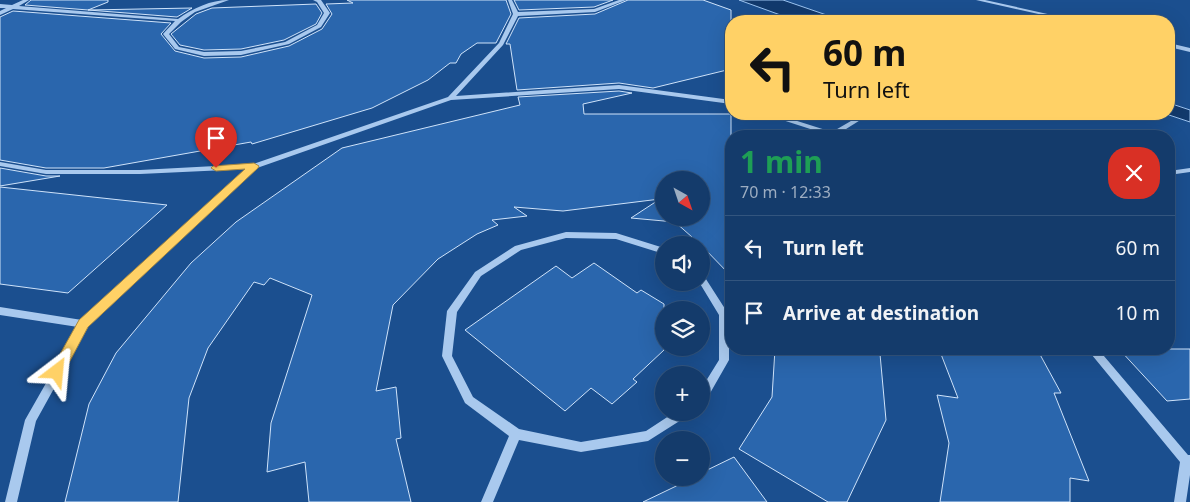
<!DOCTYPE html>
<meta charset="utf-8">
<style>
:root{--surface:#143b6b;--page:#1d4271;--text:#f1f3f6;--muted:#9dadc1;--line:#33557e}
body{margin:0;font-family:"Noto Sans",sans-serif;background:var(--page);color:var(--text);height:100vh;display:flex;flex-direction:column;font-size:19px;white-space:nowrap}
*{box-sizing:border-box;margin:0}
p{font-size:16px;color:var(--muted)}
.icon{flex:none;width:28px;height:28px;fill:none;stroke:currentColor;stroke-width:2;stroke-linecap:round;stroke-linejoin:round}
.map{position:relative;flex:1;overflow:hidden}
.sheet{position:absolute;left:725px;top:130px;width:450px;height:225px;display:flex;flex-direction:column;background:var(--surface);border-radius:20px;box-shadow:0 5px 20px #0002,0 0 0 1px var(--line)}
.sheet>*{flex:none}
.hud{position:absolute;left:725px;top:15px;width:450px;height:105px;border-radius:20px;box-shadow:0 5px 20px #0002,0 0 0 1px var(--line);background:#ffd166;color:#111;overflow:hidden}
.needle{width:32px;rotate:140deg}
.buttons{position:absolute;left:655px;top:171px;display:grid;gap:10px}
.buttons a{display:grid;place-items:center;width:55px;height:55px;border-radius:50%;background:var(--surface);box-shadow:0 5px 20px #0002,0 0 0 1px var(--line);font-size:25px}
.pin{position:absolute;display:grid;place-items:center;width:42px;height:42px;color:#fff;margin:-51px -21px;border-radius:50% 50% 50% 0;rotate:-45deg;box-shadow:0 0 5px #0007}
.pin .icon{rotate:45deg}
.me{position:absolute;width:55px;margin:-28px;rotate:29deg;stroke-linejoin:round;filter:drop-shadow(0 0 4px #0008)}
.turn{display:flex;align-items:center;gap:18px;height:105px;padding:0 15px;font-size:22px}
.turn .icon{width:65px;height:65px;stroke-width:2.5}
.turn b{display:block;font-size:35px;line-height:42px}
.round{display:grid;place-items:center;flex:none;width:52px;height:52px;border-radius:20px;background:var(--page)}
.overview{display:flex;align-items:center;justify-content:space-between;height:85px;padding:0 15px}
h1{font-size:30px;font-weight:700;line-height:38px;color:#1e9e55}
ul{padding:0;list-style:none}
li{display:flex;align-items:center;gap:15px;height:65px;padding:0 15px;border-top:1px solid var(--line)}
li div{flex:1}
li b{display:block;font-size:19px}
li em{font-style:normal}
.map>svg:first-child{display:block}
.water{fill:#123a6d;stroke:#9cc4f0}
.building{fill:#2a66ad;stroke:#cfe3fa;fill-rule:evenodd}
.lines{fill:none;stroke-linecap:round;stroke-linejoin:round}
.minor{fill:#a9c9ee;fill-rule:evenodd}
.route{fill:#ffd166;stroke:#a68842}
</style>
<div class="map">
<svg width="1190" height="502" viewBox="0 0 1190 502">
<rect width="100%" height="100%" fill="#1b4f8f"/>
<g class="water">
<path d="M739 0H783L844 21H797Z"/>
<path d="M1169 103 1190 110V122L1166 114H1169Z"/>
</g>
<g class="building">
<path d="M31 0H108V2L88 10 192 8 177 17 25 5Z"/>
<path d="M347 0H506L511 14 496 43H477L461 54 456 63H450L428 80 372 108 252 144 251 142 104 168H46L0 160V17L13 11 171 23 161 34 175 51 204 58 241 57 289 46 322 29 332 14 326 4 353 3Z"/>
<path d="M514 0H613L594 7 519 10Z"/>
<path d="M628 0H703L731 10V69L653 88 619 83 517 90 510 44H506L519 18 595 14Z"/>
<path d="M316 4 322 13 316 24 284 40 241 49 204 50 180 45 171 34 196 14 212 8Z"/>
<path d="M619 91 632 93 583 104 584 114H731V276L701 245 675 222 631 218 660 199 563 211 514 207 527 216 492 220 498 225 477 234 438 259 393 305 376 391 396 387 401 438 396 439 411 502H309L305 462 267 472 271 423 312 295 270 278 264 285 254 282 208 348 189 398 178 502H65L89 404 116 353 191 263 236 222 342 148 520 105 518 97ZM664 180H701V218H664Z"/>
<path d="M0 168 46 176H60L0 186Z"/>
<path d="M0 187 167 205 68 293 0 284Z"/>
<path d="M594 263 637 293 641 290 664 304V350L633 379 637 382 612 404 591 388 565 411 465 330 556 266 572 278Z"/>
<path d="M775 349H853L880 354 886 420 847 502H828L739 449 772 397Z"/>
<path d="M939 349H1037L1061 393H1054L1089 481 1070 478V502H940L949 443 937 395 958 398Z"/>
<path d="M1119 349H1190V399L1167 401Z"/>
<path d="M734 457 767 502H643L693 478H701V473Z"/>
</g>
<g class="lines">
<g class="minor">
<path d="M23 0H29L19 6 178 19C193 8 211 0 229 0L195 12 181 22 169 34 179 47 204 52 241 51 285 42 317 25 324 13 317 2 313 0H321L330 13 321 27 289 44 241 55 204 56 175 49 163 34 175 21 13 9 0 15V11L6 8H0V4L12 5Z"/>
<path d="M508 0H512L518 12 594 9 619 0H626L595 12 518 16 503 45 456 96 619 85 731 100V104L619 89 451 100 257 168 88 327 36 421 17 502H5L25 420 78 327 0 315V307L82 320 247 169 140 174H46L0 166V162L46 170H140L253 164 448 97 499 43 513 14Z"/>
<path d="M976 0H985L1079 21H1070Z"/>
<path d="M1169 43 1190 48V52L1169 47Z"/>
<path d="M766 114H775L832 132 863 114H870L838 134 841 136H832L767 115Z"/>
<path d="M1190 168V172L1169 175V171Z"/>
<path d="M566 232 616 233 664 248V254L616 239 566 238 521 250 481 276 457 312 452 356 473 397 519 429 581 442 646 431 675 412H690L689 415 648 441 581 452 519 440 493 502H481L509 436 465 403 442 356 447 311 475 272 515 246Z"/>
<path d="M701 275 704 276 729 315V360L705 402 701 404V389L719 360V315L699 282H701Z"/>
<path d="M1087 349H1098L1188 455H1190V475L1186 502H1174L1180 462Z"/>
</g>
</g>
<path class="route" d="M254 163 259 166 258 168 88 327 62 376 57 377 52 376 50 372 79 320 245 169 216 171 211 168 213 166Z"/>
</svg>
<div class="buttons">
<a><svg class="needle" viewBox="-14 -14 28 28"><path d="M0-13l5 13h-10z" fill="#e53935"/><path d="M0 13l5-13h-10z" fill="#9dadc1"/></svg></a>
<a><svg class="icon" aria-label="sound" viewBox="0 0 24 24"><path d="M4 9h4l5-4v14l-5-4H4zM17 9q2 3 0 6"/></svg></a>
<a><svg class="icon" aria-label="layers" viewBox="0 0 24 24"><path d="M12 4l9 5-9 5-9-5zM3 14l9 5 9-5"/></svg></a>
<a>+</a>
<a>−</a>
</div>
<div class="pin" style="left:216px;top:168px;background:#d93025"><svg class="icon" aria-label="arrive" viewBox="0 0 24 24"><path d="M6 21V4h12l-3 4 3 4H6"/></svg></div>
<svg class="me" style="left:57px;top:372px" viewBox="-20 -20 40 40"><path d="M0-17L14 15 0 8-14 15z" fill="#ffd166" stroke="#fff" stroke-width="4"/></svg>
<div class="hud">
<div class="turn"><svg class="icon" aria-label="left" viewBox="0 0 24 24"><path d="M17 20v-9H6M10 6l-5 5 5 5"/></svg><div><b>60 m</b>Turn left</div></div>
</div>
<section class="sheet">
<div class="overview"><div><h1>1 min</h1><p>70 m · 12:33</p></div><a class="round" style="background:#d93025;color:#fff"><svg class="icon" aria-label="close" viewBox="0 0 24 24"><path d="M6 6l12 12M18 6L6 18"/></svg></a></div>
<ul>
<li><svg class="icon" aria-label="left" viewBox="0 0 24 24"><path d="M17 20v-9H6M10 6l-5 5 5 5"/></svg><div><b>Turn left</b></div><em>60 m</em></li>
<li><svg class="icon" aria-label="arrive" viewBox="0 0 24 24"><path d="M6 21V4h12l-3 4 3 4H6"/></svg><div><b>Arrive at destination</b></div><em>10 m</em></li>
</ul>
</section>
</div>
